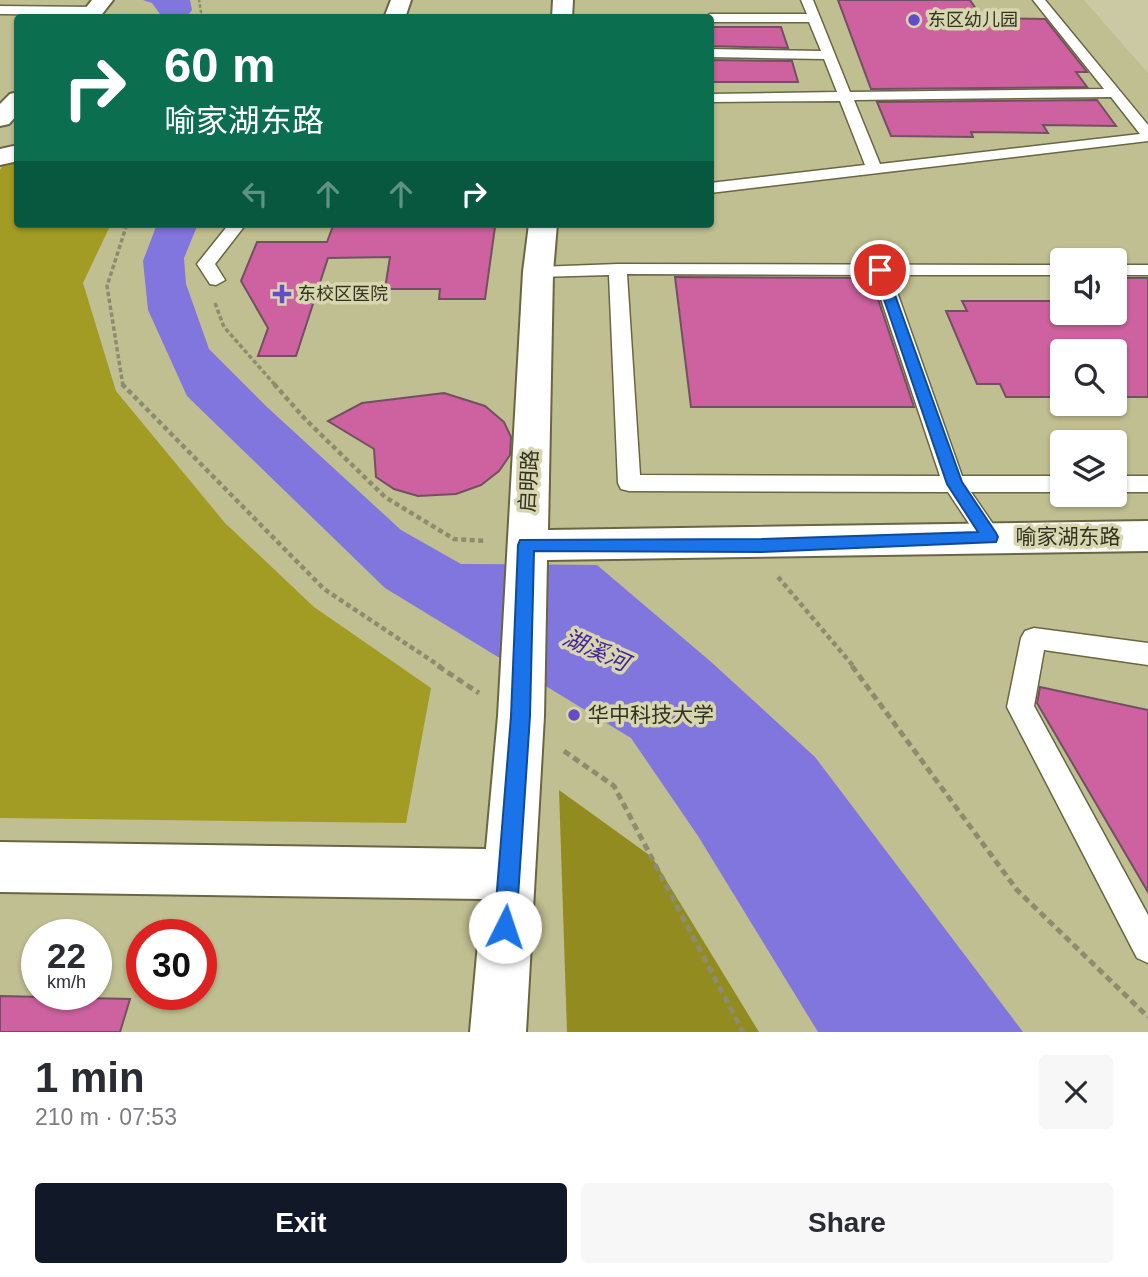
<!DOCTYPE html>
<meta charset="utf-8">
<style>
:root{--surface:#fff;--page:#f7f7f7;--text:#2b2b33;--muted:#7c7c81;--accent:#111827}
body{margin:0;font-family:Arial,"Noto Sans SC",sans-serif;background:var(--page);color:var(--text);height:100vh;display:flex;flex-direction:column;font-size:26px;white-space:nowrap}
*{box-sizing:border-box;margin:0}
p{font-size:23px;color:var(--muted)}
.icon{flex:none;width:38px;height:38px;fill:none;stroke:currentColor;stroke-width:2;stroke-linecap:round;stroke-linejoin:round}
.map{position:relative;height:1032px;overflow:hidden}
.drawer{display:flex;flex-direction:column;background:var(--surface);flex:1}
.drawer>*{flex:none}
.hud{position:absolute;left:14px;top:14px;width:700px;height:214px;border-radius:7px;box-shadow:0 2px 5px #0004;background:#0b6e4f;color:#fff;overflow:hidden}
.buttons{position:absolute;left:1050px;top:248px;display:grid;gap:14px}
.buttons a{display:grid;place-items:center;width:77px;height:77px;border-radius:7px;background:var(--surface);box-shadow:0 2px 5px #0004;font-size:35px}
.speed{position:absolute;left:21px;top:919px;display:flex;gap:14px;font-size:35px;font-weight:700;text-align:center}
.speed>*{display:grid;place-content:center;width:91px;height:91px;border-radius:50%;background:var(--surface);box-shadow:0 2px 5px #0004;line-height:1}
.speed small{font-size:18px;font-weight:400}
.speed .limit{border:10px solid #d22;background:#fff;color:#111}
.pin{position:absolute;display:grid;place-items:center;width:60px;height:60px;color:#fff;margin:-30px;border:4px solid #fff;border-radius:50%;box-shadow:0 2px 7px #0007}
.me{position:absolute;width:77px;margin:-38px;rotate:4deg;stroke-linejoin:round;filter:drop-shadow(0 0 5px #0008)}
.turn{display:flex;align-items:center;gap:24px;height:147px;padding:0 35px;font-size:32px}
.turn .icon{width:91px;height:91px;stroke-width:2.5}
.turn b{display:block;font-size:49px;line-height:60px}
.lanes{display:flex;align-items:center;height:66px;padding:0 35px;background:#0003;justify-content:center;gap:35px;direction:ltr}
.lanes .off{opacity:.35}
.round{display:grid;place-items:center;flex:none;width:74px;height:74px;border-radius:7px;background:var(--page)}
.overview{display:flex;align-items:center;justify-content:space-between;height:119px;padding:0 35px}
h1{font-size:42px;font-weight:700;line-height:52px}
.primary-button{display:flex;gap:14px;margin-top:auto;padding:14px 35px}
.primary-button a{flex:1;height:80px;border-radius:7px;background:var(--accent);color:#fff;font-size:28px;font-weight:700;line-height:80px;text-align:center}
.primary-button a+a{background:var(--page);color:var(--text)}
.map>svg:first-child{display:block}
.built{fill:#c0bf91;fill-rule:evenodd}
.green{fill:#a29c24}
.forest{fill:#928c20}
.water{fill:#8175de}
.building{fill:#ce62a0;stroke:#725062;stroke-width:2}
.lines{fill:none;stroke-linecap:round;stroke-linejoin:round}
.service-casing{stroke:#686643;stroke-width:3}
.minor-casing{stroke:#686643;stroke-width:4}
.path-far3{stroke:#8d8c6f;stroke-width:2.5;stroke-dasharray:3.5 2;stroke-linecap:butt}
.path-far2{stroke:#8d8c6f;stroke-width:3.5;stroke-dasharray:4.5 2.5;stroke-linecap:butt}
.path-far1{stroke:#8d8c6f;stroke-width:4.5;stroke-dasharray:5 3.5;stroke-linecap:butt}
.path{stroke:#8d8c6f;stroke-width:5;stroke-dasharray:7 4.5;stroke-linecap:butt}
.service{fill:#fff;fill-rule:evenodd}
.minor{fill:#fff;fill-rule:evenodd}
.route{fill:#1a73e8;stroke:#114b97;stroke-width:2}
.poi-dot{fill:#634cc5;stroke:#d7d6af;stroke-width:2.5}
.labels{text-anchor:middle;stroke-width:7;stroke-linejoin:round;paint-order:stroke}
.far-poi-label{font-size:18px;fill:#323222;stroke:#d7d6af;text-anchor:start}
.street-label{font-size:21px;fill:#323222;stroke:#d7d6af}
.poi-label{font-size:21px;fill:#323222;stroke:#d7d6af;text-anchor:start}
.water-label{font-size:23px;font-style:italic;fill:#421f9c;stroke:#d7d6af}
</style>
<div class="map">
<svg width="1148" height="1032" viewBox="0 0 1148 1032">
<rect width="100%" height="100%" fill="#cac9a3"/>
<path class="built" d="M0 0H1084L1148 73V1032H0ZM18 18H710V224H18ZM1062 261H1115V313H1062ZM1062 352H1115V404H1062ZM1062 443H1115V495H1062ZM37 934H96V994H37ZM142 934H201V994H142Z"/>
<path class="green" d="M17 142 18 224H111L83 283 116 391 225 523 314 607 431 688 406 823 0 818V170Z"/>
<path class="forest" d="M559 790 652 857 759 1032H567Z"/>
<g class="water">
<path d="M143 0H190L192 10 187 17H158L160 14 152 3Z"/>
<path d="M157 224H198L184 258 186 284 209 349 267 407 401 530 461 564 597 565 710 661 815 757 1023 1032H818L698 836 631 738 385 588 187 396 148 310 143 261Z"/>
</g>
<g class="building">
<path d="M838 0H970L982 18 1045 19 1087 72H1076L1087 87 871 89Z"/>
<path d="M710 27H781L788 48 710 46Z"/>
<path d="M710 60 792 61 798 82H710Z"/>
<path d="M1097 100 1116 126 1043 125 1048 133 971 132 973 137 891 136 877 102Z"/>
<path d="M333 226 495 227 485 299H439L440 289H385L390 257 328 258 296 356H258L268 328 241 281 257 242H327Z"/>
<path d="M675 277 871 278 914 407H691Z"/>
<path d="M1115 278H1148V397H1115V352H1062V397H1006L1000 384H977L946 311H967L962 301H1062V313H1115Z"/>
<path d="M444 393 485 406 504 422 511 437 510 455 499 471 481 485 456 494 418 496 394 489 376 477 374 449 328 421 362 403Z"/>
<path d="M1040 687 1148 710V892L1037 703Z"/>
<path d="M0 996 130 999 120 1032H0Z"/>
</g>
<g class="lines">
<defs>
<g id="service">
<path d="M801 0H813L850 92 1104 89 1033 0H1045L1148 125V141L710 193V183L865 165 840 101 710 102V94L837 92 824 59 710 57V49L821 51 809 22H710V18H704L710 14H807ZM1111 97 1140 134 880 164 854 100Z"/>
<path d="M0 6 94 7 100 11 94 15 0 14Z"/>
<path d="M229 224H246L215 264 225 280 216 285 210 284 197 264Z"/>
<path d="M618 264 1062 265V275H891L962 476H1062V492H971L1002 537 998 543 990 546 982 543 948 492 629 491 621 489 618 483 609 275 538 277 529 272 538 267ZM627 274 873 275 940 476 640 475Z"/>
<rect x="1115" y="265" width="33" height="10"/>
<rect x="1115" y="476" width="33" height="16"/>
<path d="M1034 628 1148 643V665L1044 650 1034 706 1148 915V963L1137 958 1007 707 1021 638 1025 631Z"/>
</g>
<g id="minor">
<path d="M92 0H113L99 18H78Z"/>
<path d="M391 0H411L405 18H384Z"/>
<path d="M553 0H573L572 18H552Z"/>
<path d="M18 92V114L9 124 0 126V104L10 94Z"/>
<path d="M18 145V161L0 165V149Z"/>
<path d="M529 224H557L553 272 548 530 1148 521V551L547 560 544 716 526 1032H470L482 899 0 892V842L486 849 498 716 523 272Z"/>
</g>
</defs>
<use href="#service" class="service-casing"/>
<use href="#minor" class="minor-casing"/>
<path class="path-far3" d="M198 18 201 12 199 0"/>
<g class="path-far2">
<path d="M215 303 224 327 276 386"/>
<path d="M123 386 107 286 127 224"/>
</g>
<g class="path-far1">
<path d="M122 384 324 589 441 667"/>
<path d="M274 384 306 420 385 497 454 539 486 541"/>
<path d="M778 577 854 667"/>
</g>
<g class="path">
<path d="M438 666 479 693"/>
<path d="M852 666 1017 890 1148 1017"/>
<path d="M564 751 614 786 743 1032"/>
</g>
<use href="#service" class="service"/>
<use href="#minor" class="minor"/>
</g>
<path class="route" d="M880 266 886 270 962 482 996 533 998 537 996 542 762 552 534 551 530 716 516 927 513 935 505 938 497 935 494 927 511 716 518 545 520 540 762 539 978 532 947 484 874 270Z"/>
<g class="poi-dot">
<circle cx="914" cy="20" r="7"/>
<path d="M278.5 283.5h7v7h7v7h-7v7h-7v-7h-7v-7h7z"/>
<circle cx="574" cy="715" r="7"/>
</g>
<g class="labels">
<g class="far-poi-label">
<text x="928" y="26">东区幼儿园</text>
<text x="298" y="300">东校区医院</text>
</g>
<g class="street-label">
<text transform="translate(529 481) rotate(-87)" y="7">启明路</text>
<text x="1068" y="544">喻家湖东路</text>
</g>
<g class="poi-label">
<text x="588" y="722">华中科技大学</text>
</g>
<g class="water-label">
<text transform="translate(596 650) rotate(24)" y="8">湖溪河</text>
</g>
</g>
</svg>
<div class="buttons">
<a><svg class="icon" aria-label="sound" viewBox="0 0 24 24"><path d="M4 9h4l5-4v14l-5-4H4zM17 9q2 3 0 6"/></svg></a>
<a><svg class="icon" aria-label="search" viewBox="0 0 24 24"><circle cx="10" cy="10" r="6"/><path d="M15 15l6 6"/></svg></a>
<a><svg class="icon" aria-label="layers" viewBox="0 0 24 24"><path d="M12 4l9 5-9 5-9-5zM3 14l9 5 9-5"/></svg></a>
</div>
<div class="speed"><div>22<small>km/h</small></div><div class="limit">30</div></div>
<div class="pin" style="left:880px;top:270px;background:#d93025"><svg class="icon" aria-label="arrive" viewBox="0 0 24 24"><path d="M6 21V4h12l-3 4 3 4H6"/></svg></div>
<svg class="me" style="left:505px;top:927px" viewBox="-20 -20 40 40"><circle r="19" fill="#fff"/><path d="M0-13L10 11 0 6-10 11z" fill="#1a73e8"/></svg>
<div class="hud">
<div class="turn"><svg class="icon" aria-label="right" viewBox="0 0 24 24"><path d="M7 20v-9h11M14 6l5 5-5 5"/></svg><div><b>60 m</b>喻家湖东路</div></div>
<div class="lanes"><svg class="icon off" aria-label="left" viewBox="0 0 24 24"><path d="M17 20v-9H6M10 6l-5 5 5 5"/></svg><svg class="icon off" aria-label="ahead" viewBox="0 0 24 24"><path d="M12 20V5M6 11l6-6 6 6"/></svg><svg class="icon off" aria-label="ahead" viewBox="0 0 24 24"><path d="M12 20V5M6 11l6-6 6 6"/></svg><svg class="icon" aria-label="right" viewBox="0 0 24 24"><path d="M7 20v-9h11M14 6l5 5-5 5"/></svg></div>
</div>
</div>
<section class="drawer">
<div class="overview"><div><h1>1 min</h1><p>210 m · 07:53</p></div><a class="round"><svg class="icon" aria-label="close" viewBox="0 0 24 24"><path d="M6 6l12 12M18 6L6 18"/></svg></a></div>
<div class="primary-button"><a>Exit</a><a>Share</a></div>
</section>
